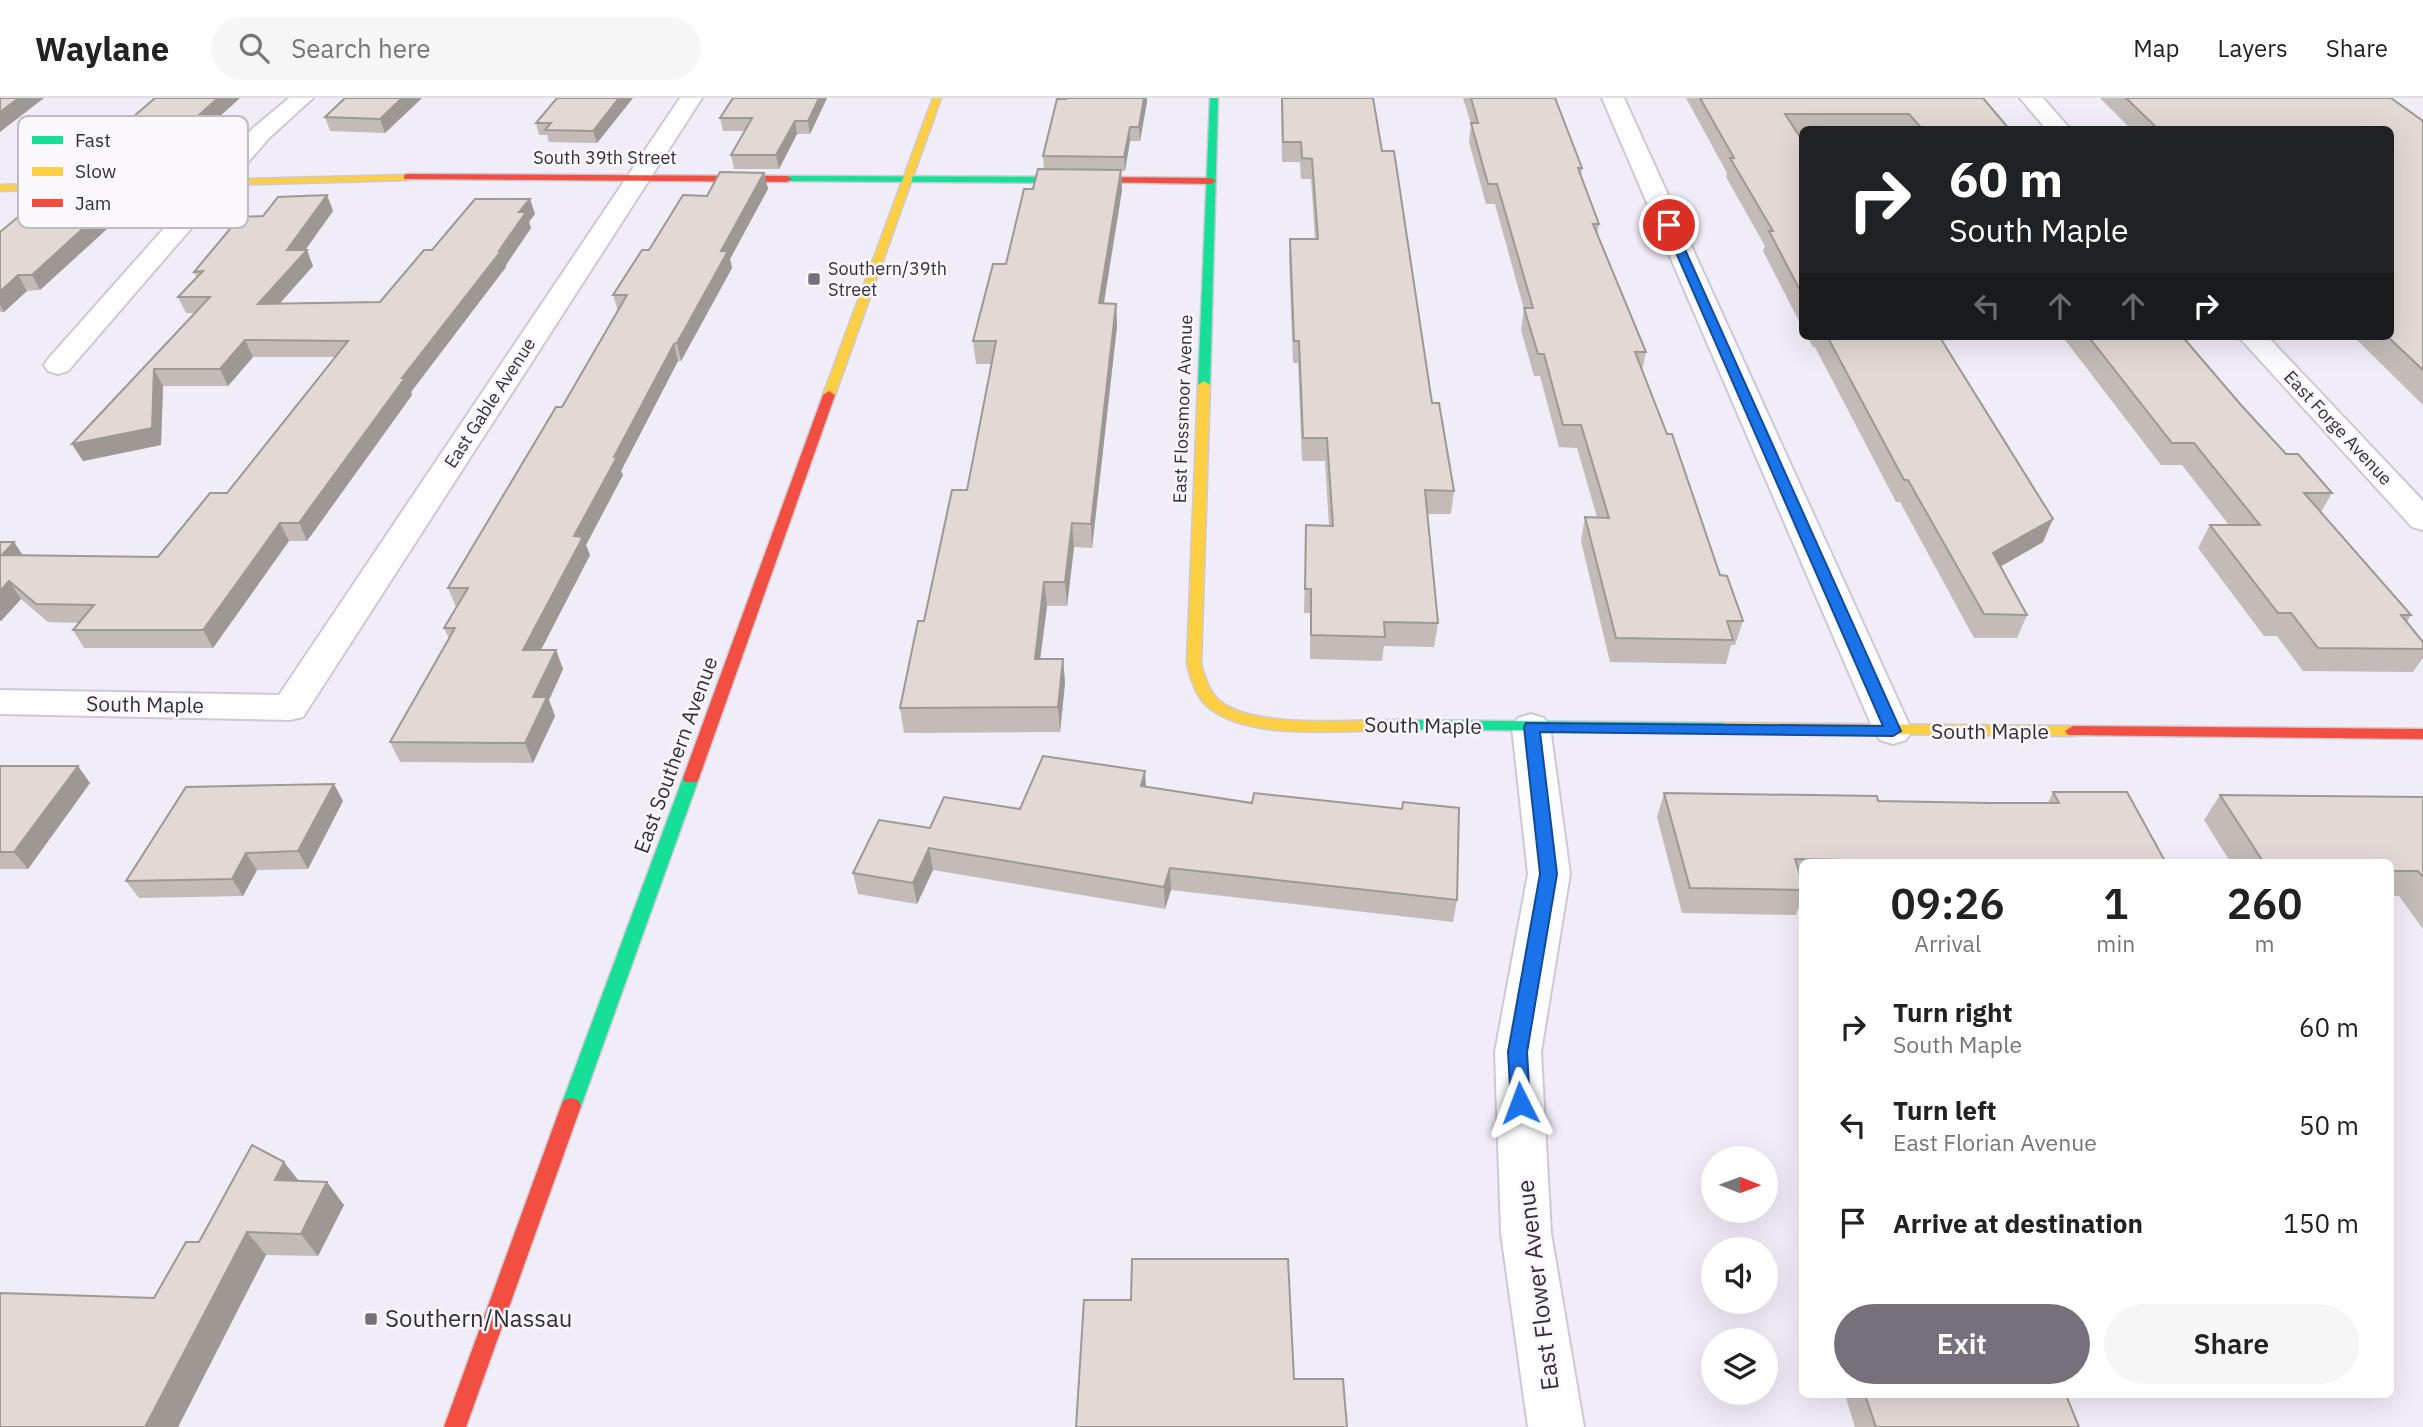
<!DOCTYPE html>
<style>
:root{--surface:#fff;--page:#f6f6f6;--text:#222;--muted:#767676;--line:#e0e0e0;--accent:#75717c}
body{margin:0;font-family:"IBM Plex Sans",sans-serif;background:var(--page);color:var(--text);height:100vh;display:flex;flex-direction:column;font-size:26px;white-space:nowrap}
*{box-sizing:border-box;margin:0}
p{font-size:23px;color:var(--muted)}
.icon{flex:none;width:38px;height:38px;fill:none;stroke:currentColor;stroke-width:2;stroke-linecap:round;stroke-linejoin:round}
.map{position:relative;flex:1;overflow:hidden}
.details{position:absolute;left:1799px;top:761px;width:595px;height:539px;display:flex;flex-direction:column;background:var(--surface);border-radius:10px;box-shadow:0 7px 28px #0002}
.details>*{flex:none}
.hud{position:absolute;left:1799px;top:28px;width:595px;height:214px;border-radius:10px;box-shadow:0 7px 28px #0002;background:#202124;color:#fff;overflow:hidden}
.needle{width:46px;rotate:91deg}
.fabs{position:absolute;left:1701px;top:1048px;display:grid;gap:14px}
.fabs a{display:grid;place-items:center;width:77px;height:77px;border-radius:50%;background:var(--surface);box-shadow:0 7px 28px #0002;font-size:35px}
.pin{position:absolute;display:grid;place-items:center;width:60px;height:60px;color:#fff;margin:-30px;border:4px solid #fff;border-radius:50%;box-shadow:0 2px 7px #0007}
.me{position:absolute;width:77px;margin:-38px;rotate:357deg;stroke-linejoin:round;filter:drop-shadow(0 0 5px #0008)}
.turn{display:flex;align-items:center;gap:24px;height:147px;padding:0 35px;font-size:32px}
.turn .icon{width:91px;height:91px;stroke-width:2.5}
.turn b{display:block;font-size:49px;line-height:60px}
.lanes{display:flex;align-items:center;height:66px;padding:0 35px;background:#0003;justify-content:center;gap:35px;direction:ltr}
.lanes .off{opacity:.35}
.eta{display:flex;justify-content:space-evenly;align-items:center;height:119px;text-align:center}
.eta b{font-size:42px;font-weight:600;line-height:49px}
.cta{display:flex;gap:14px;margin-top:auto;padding:14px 35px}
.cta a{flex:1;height:80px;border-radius:42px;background:var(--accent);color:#fff;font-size:28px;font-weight:600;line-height:80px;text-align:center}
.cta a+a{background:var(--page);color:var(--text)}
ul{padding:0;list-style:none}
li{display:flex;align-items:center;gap:21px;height:98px;padding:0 35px}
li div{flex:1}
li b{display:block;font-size:26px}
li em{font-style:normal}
header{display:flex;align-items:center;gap:42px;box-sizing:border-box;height:98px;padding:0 35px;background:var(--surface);border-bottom:2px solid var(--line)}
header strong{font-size:33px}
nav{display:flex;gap:38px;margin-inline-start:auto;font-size:24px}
.search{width:490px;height:63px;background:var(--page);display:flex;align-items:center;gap:18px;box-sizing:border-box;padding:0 24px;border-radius:38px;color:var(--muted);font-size:26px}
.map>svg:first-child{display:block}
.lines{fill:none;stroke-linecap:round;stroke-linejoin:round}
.street-casing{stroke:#cdc9d4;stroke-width:4}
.fast-casing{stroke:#cdc9d4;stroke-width:3}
.slow-casing{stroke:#cdc9d4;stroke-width:3}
.jam-casing{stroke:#cdc9d4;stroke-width:3}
.street{fill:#fdfcfe;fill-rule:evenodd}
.fast{fill:#16e098;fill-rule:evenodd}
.slow{fill:#ffcf43;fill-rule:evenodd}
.jam{fill:#f24e42;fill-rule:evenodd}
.wall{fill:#c2bbb7}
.shaded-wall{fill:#9e9895}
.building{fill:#e2d9d5;stroke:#9e9895;stroke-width:2}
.route{fill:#1a73e8;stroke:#114b97;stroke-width:2}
.poi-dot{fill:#75717c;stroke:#faf7fd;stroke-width:2.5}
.labels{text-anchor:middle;stroke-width:5;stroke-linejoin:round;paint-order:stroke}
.far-street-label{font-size:18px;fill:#332f39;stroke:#faf7fd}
.far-poi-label{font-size:18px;fill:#332f39;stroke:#faf7fd;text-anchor:start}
.street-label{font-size:21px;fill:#332f39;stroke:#faf7fd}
.near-street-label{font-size:24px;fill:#332f39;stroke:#faf7fd}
.near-poi-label{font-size:24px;fill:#332f39;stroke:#faf7fd;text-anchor:start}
.key{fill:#faf7fd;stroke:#bebbc2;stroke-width:2}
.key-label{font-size:19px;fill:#332f39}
</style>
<header>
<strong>Waylane</strong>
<div class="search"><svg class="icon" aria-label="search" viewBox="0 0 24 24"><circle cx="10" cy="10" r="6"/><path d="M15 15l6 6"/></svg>Search here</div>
<nav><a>Map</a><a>Layers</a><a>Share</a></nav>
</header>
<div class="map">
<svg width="2423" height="1329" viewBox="0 0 2423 1329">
<rect width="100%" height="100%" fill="#f0ecf8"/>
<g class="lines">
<defs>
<g id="street">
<path d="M289 0H313L269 40 68 273 58 276 48 273 44 267 48 261 253 30Z"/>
<path d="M680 0H702L303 619 290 622 0 616V592L279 597Z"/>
<path d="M1602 0H1624L1912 633 1906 642 1893 646 1880 642 1874 633Z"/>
<path d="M2020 0H2043L2071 32H2047Z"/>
<path d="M2238 238H2267L2423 403V432L2412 429Z"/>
<path d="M1531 616 1544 620 1550 629 1570 776 1541 954 1551 1135 1584 1329H1528L1501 1135 1495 954 1528 776 1512 629 1518 620Z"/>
</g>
<g id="fast">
<path d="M1210 0H1218L1210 287 1204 291 1198 287Z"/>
<path d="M787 78 1093 79 1098 82 1093 85 784 83 782 81Z"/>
<path d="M1396 622 1724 625 1732 630 1724 635 1391 631 1388 627 1391 623Z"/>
<path d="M691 674 699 680 581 1008 578 1014 571 1016 564 1014 561 1008 683 680Z"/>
</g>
<g id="slow">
<path d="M933 0H941L835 297 829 301 825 300 823 297Z"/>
<path d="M410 77V81L407 82 0 93V87Z"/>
<path d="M1204 283 1210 287 1201 566C1205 579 1209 595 1221 604 1257 631 1351 622 1396 622L1401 623 1404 627 1401 631C1388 634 1372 633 1359 633 1316 634 1249 638 1212 612 1197 602 1191 582 1187 566L1198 287Z"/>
<path d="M1724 625 2073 628 2081 633 2073 638 1719 634 1716 630Z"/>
</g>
<g id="jam">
<path d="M407 76 787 78 792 81 787 84 404 81V77Z"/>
<path d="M1093 79 1211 80 1216 83 1211 86 1090 84V80Z"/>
<path d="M829 293 835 297 699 680 697 684H685L683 680 823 297Z"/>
<path d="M2073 628 2423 631V641L2068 637 2065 633Z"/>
<path d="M571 1000 578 1002 581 1008 466 1329H444L561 1008 564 1002Z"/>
</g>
</defs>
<use href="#street" class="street-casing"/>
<use href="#fast" class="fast-casing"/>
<use href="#slow" class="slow-casing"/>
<use href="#jam" class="jam-casing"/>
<use href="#street" class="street"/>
<use href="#fast" class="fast"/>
<use href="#slow" class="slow"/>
<use href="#jam" class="jam"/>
</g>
<g class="wall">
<path d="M240 0 188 47 125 49 118 32Z"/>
<path d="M422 0 385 35 330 33 325 19Z"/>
<path d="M633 0 597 45 549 44 547 37H539L536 25Z"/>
<path d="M827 0 810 36H797L779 71H734L731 57 745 33H723L720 20Z"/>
<path d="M1066 0H1147L1140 43H1130L1125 73H1121L1122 92 1104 205 1116 206 1117 228 1092 450 1074 449 1067 508H1047L1040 561H1063L1065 585 1060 634 904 635 900 610 924 523 967 392 992 266H976L973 243 1006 166 1033 91 1044 71 1043 58Z"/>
<path d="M1281 0H1373L1382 53 1432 305 1454 393 1451 416H1427L1438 525 1434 549 1384 548 1382 563 1310 561V515H1304L1306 427 1329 428 1325 363H1302L1298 265H1293L1289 162 1290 141H1315L1311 81H1301L1300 64H1282Z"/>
<path d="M1463 0H1555L1582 70 1581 78 1599 126 1597 136 1646 254 1642 273 1720 477 1743 523 1735 547H1731L1726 566 1610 564 1581 443 1585 419H1597L1577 350 1559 349 1540 278H1534L1521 232 1524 211 1495 106H1486L1469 44 1471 26Z"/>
<path d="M1686 0H1983L2010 32H1802V35H1798L1802 42V229L1763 153 1765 148 1726 79 1727 75Z"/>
<path d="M2100 0H2391L2423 23V307L2353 238H2390V32H2132Z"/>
<path d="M764 75 768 91 730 161 732 170 681 263H678L621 373 623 377 586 447 590 457 541 552H556L563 571 549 602 555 618 533 665 400 664 390 644 449 541 444 530 456 509 448 490 562 309 618 213 613 197 649 152 707 98Z"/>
<path d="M327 97 333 113 305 152 313 168 280 205 380 204 432 152 530 101 535 116 529 124 531 130 506 167V169L411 294 412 297 307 443H289L213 550H84L73 532 79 525 48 524 21 501 1 523H0V444H14L22 457 158 459 227 395 335 259H253L228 288H163L161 347 83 363 72 346 195 215H186L178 199 197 180 194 174 263 118Z"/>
<path d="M99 107 107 121 105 123 108 130 40 192 27 193 4 214H0V134Z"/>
<path d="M1807 238H1939L2043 444 2001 468 2027 517 2017 540H1974L1900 404H1896L1815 249H1813Z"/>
<path d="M2062 238H2182L2241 307 2286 356 2332 395 2321 414 2411 517 2407 524 2423 544V560L2413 574 2303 573 2277 538H2264L2198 450 2210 427H2229L2182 367H2161Z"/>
<path d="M0 668 90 685 28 771H0Z"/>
<path d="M1145 673 1146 689 1457 802 1453 824 1171 792 1165 811 933 772 917 806 858 796 853 775 930 730 1020 711Z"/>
<path d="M2053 694 2166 765H1802V800L1796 817 1682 815 1657 719 1664 695 1878 703 1991 705H2048Z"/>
<path d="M2220 697 2423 699V831L2399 798H2390V765H2231L2204 722Z"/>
<path d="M343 703 308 771 257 772 243 798 139 800 126 783Z"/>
<path d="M299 1083 344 1107 318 1158 266 1157 178 1329H0L154 1200 199 1144Z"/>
<path d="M1845 1297H2066L2079 1329H1855Z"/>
</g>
<g class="shaded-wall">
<path d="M19 0H44L0 34V14Z"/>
<path d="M218 0H240L188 47 181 33Z"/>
<path d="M402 0H422L385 35 380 21Z"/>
<path d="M619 0H633L597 45 593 33Z"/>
<path d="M819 0H827L810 36 808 23Z"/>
<path d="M1144 0H1147V4L1140 43 1139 29Z"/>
<path d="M795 23 797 36 779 71 776 57Z"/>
<path d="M1130 29V43L1125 73 1124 59Z"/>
<path d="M1121 72 1122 92 1100 228 1099 205Z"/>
<path d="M764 75 768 91 730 161 732 170 681 263 677 245 721 153Z"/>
<path d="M327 97 333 113 301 158 307 152 313 168 265 222 258 206 287 152Z"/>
<path d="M530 101 535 116 529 124 531 130 506 167V169L411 294 412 297 307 443 299 425 402 280 499 153 519 114Z"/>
<path d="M99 107 107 121 105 123 108 130 40 192 32 177 90 115Z"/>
<path d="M18 177 27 193 4 214 0 207V194Z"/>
<path d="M1116 206 1117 228 1092 450 1091 426Z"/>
<path d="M245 242 253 259 228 288 220 271Z"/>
<path d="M674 246 678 263 621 373 623 377 586 447 590 457 531 571 523 552 574 438 614 359Z"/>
<path d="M154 271 163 288 161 347 83 363 72 346Z"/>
<path d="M2053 421 2043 444 1984 478 1993 455Z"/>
<path d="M280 425 289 443 213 550 203 532Z"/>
<path d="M1072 425 1074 449 1067 508 1065 484Z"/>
<path d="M14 444 26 462 2 457Z"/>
<path d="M9 483 21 501 1 523 0 521V493Z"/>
<path d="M1044 484 1047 508 1037 585 1035 561Z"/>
<path d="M556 552 563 571 549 602 555 618 533 665 525 645 533 599Z"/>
<path d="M1063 561 1065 585 1060 634 1058 609Z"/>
<path d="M78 668 90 685 28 771 14 754Z"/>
<path d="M1145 673 1146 694 1141 688Z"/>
<path d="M334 686 343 703 308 771 298 753Z"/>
<path d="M929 750 933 772 917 806 913 785Z"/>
<path d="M246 755 257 772 243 798 232 781Z"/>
<path d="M1170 770 1171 792 1165 811 1164 789Z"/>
<path d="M284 1064 302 1087 275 1082Z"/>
<path d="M327 1084 344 1107 318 1158 301 1136Z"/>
<path d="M247 1134 266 1157 178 1329H145Z"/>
</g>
<g class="building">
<path d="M0 0H19L0 14Z"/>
<path d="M155 0H218L181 33 118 34 121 32H118Z"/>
<path d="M345 0H402L380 21 325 19Z"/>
<path d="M557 0H619L593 33 545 32 551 25H536Z"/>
<path d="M733 0H819L808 23H795L776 57H731L752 20H720Z"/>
<path d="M1066 0H1144L1139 29H1130L1124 59 1043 58 1057 1H1066Z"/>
<path d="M1282 0H1373L1382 53H1394L1432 305H1439L1454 393 1425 392 1438 525 1384 524 1385 539 1311 537V491H1305L1306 427 1333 428 1327 340H1303L1299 243H1294L1290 141H1318L1312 61 1302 60 1301 44H1283Z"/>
<path d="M1471 0H1555L1582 70H1578L1599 126H1593L1646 254H1635L1667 336H1672L1720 477 1727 478 1743 523H1727L1733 542 1616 540 1585 419 1609 420 1581 327H1563L1544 256H1538L1524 210H1533L1497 86H1488L1471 25H1478Z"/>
<path d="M1700 0H1983L2010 32H1923L1909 16H1785L1802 42V196L1769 133H1773L1730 60H1734Z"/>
<path d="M2126 0H2391L2423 23V272L2387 238H2390V32H2159Z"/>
<path d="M1038 71 1121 72 1099 205 1116 206 1091 426 1072 425 1065 484H1044L1035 561H1063L1058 609 900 610 918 523H924L952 392H967L996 243H973L993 166H1006L1024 91H1033Z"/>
<path d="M720 74 764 75 721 153H728L677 245 674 246 614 359H617L574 438 583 439 523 552H556L533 599H547L525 645 390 644 455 530H444L468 490H448L556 309H562L627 197H613L642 152H649L683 97 707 98Z"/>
<path d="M327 97 287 152H307L258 206 380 204 424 152H432L475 101H530L519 114H526L499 153H501L402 280H405L299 425H280L203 532H73L94 507 36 506 9 483 0 493V444H14L2 457 158 459 210 395H227L348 243 245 242 220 271H154L152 330 72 346 210 199H178L203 173 194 174 240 119 263 118 278 99Z"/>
<path d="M99 107 90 115H100L32 177H18L0 194V134L29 110Z"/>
<path d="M1827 238H1939L2053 421 1993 455 2027 517 1984 516 1908 382H1904Z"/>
<path d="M2088 238H2182L2241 307 2286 356H2298L2332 395H2304L2411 517H2401L2423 544V551L2318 550 2291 515H2278L2210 427H2260L2194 345H2172Z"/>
<path d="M1043 658 1145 673 1141 688 1252 705 1254 695 1402 711 1403 704 1459 710 1457 802 1170 770 1164 789 929 750 913 785 853 775 879 722 930 730 944 699 1020 711Z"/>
<path d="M0 668H78L14 754H0Z"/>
<path d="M334 686 298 753 246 755 232 781 126 783 186 689Z"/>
<path d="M2053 694H2127L2166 765H1951V764L1795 761 1802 783V792L1690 790 1664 695 1877 698 1878 703 1991 705H2059Z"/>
<path d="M2220 697 2423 699V779L2418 773H2390V765H2264Z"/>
<path d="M252 1047 284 1064 275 1082 327 1084 301 1136 247 1134 145 1329H0V1195L154 1200 186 1144H199Z"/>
<path d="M1132 1161H1288L1294 1281H1343L1347 1329H1076L1084 1202H1131Z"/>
<path d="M1865 1297H2066L2079 1329H1876Z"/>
</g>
<path class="route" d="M1669 124 1674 127 1901 633 1893 638 1540 634 1557 776 1527 954 1530 1005 1527 1011 1520 1014 1513 1011 1511 1005 1508 954 1540 776 1524 629 1526 625 1883 628 1664 127Z"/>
<g class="poi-dot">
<rect x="807" y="174" width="14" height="14" rx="3.5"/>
<rect x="364" y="1214" width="14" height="14" rx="3.5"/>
</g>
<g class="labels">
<g class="far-street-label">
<text x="605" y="66">South 39th Street</text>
<text transform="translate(490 305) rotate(-57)" y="6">East Gable Avenue</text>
<text transform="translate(1183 311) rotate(-88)" y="6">East Flossmoor Avenue</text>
<text transform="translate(2338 330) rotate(47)" y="6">East Forge Avenue</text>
</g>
<g class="far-poi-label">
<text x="828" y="177">Southern/39th<tspan x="828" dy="21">Street</tspan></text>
</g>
<g class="street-label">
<text transform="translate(145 607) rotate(1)" y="7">South Maple</text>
<text transform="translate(1423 628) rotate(1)" y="7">South Maple</text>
<text x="1990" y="641">South Maple</text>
<text transform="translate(676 657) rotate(-70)" y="7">East Southern Avenue</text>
</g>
<g class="near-street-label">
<text transform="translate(1538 1187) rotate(-97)" y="8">East Flower Avenue</text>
</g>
<g class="near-poi-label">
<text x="385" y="1229">Southern/Nassau</text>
</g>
</g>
<rect x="18" y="18" width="230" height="112" rx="10" class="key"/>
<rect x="32" y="38" width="31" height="8" fill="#16e098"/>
<rect x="32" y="69" width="31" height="9" fill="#ffcf43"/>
<rect x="32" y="101" width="31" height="8" fill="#f24e42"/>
<g class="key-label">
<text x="75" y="49">Fast</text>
<text x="75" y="80">Slow</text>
<text x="75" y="112">Jam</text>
</g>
</svg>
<div class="fabs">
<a><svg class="needle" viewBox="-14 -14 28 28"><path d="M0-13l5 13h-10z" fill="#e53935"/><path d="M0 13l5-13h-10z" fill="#767676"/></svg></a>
<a><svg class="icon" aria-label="sound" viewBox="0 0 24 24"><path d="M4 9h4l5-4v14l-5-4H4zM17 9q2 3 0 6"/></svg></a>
<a><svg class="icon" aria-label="layers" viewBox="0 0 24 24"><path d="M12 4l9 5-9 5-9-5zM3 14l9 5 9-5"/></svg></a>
</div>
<div class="pin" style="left:1669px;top:127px;background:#d93025"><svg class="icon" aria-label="arrive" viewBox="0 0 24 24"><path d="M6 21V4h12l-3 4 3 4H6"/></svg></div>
<svg class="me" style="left:1520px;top:1005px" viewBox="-20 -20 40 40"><path d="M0-17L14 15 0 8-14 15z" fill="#1a73e8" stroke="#fff" stroke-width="4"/></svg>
<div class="hud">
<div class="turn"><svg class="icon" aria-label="right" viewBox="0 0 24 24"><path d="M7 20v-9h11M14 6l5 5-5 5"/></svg><div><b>60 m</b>South Maple</div></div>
<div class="lanes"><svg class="icon off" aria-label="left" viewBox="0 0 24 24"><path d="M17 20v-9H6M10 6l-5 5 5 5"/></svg><svg class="icon off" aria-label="ahead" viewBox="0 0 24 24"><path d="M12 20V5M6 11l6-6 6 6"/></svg><svg class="icon off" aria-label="ahead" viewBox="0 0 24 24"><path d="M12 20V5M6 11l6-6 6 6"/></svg><svg class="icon" aria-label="right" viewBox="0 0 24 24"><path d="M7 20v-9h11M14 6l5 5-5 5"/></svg></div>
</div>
<section class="details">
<div class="eta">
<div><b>09:26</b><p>Arrival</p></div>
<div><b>1</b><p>min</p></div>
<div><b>260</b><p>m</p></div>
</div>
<ul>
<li><svg class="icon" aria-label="right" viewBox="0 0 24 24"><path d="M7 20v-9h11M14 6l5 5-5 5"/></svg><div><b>Turn right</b><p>South Maple</p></div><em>60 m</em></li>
<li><svg class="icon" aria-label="left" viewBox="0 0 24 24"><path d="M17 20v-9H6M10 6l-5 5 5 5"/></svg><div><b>Turn left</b><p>East Florian Avenue</p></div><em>50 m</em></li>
<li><svg class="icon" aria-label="arrive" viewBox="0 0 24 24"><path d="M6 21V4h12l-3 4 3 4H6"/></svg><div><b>Arrive at destination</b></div><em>150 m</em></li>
</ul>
<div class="cta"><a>Exit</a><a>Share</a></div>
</section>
</div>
